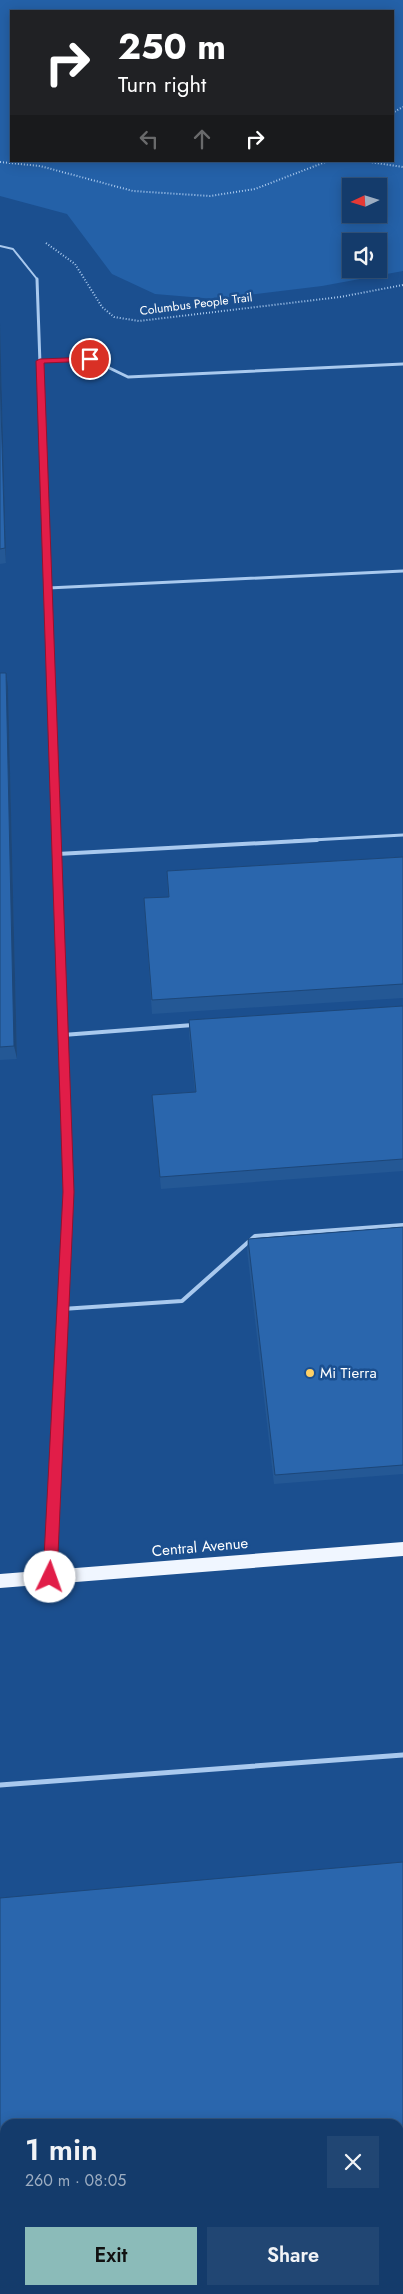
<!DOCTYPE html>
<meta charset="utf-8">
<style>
:root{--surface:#143b6b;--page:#214673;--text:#f1f3f6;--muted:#9dadc1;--line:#33557e;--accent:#8bbbb9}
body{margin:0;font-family:Jost,sans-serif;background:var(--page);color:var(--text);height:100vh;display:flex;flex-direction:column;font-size:19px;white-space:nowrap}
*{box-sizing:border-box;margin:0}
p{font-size:16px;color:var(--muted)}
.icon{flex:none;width:28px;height:28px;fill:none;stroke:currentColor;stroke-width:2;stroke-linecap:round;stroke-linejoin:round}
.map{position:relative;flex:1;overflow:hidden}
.details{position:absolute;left:0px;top:2119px;width:404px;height:176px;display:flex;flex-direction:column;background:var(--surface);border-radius:15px 15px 0 0;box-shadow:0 2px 12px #0003,0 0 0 1px var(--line)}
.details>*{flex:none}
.guide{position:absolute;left:10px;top:10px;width:384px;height:152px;border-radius:0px;box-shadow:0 2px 12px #0003,0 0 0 1px var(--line);background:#202124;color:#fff;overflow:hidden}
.needle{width:32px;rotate:266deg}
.tools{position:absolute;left:342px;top:178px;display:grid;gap:10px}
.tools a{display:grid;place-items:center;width:45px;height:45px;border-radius:0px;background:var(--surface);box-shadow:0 2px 12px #0003,0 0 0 1px var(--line);font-size:25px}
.pin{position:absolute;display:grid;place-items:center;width:42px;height:42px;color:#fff;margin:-21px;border:2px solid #fff;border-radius:50%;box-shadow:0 1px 5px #0007}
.me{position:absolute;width:55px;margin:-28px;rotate:3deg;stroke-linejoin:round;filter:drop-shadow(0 0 4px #0008)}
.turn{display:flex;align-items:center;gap:18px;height:105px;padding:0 25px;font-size:22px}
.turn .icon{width:65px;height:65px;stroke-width:2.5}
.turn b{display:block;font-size:35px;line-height:42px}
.lanes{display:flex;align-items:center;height:48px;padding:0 25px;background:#0003;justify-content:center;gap:25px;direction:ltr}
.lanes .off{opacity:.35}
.round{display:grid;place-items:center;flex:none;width:52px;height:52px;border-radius:0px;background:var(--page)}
.head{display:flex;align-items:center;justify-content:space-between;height:85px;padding:0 25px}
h1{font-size:30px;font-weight:600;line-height:38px}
.cta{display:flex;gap:10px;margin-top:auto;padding:10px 25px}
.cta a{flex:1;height:58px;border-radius:0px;background:var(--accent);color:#111;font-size:20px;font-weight:600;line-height:58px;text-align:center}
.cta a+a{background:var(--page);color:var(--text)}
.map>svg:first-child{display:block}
.green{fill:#2461a8;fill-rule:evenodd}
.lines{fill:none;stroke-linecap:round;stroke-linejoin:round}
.path{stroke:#a9c9ee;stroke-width:2;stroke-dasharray:1 2;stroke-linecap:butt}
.service-far3{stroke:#a9c9ee;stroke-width:2}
.service-far2{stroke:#a9c9ee;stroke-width:3}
.service-far1{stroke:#a9c9ee;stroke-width:4}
.service{stroke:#a9c9ee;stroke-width:5}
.minor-far3{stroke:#a9c9ee;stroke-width:3}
.minor-far2{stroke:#a9c9ee;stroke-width:4}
.minor-far1{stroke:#a9c9ee;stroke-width:5}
.minor{stroke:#a9c9ee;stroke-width:6}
.primary{fill:#f0f6ff;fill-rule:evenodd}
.wall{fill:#245895}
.shaded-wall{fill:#1d4779}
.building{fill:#2a66ad;stroke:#1d4779;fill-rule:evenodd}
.route{fill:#e11d48;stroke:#92132f}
.poi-dot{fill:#ffd166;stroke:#1b4f8f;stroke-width:2}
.labels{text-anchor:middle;stroke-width:5;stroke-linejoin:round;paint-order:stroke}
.far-street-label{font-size:12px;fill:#fff;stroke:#1b4f8f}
.poi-label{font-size:15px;fill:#fff;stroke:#1b4f8f;text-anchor:start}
.street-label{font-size:15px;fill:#fff;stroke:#1b4f8f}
</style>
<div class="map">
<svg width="403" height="2294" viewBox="0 0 403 2294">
<rect width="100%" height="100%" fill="#1b4f8f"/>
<path class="green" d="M0 0H403V271L322 286 215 299 155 294 112 274 67 214 0 196ZM11 11H392V161H11ZM351 186H379V214H351ZM351 241H379V269H351Z"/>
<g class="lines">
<g class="path">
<path d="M392 113 403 107"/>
<path d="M363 161 403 167"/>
<path d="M0 162 40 166 133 191 210 196 255 189 328 161"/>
<path d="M46 243 75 264 102 307 114 317 139 321 340 297 403 285"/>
</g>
<g class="service-far3">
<path d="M0 246 13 249 37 279"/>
<path d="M40 361 90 359 100 364"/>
</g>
<g class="service-far2">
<path d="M97 362 128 377 403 364"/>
<path d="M48 588 403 571"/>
<path d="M294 841 403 835"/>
</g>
<g class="service-far1">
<path d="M57 854 317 840"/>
<path d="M63 1035 193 1025"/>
<path d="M62 1309 182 1301 255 1236 403 1225"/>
</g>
<path class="service" d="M0 1785 403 1755"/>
<path class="minor-far3" d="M37 279 40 364"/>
<path class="minor-far2" d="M40 362 56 841"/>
<path class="minor-far1" d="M55 1469 68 1192 56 840"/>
<path class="minor" d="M50 1576 55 1468"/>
<path class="primary" d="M403 1542V1556L0 1588V1574Z"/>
</g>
<g class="wall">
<path d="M0 322 6 563 0 564Z"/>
<path d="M0 673 8 687 17 1059 0 1060Z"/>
<path d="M403 857V998L152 1014 144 898 168 897 167 871Z"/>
<path d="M403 1006V1171L161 1189 152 1095 195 1092 189 1034V1020Z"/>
<path d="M403 1227V1474L274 1484 247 1250 248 1239Z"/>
</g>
<g class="shaded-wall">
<path d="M0 322 6 563 5 548 0 372Z"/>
<path d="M6 673 8 687 17 1059 14 1046Z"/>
</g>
<g class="building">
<path d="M0 372 5 548 0 549Z"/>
<path d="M0 673H6L14 1046 0 1047Z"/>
<path d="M403 857V984L152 1000 144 898 169 897 167 871Z"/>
<path d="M403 1006V1159L160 1177 152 1095 196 1092 189 1020Z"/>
<path d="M403 1227V1465L275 1475 248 1239Z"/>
<path d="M403 1862V2294H0V1898ZM5 2124H399V2290H5Z"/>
</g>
<path class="route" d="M90 357 93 358V361L44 363 74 1192 57 1577 55 1582 50 1584 45 1582 43 1577 63 1192 36 361 40 359Z"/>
<circle class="poi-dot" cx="310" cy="1373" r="5"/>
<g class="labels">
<g class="far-street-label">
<text transform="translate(196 304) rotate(-7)" y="4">Columbus People Trail</text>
</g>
<g class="poi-label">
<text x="320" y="1378">Mi Tierra</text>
</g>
<g class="street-label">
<text transform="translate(200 1547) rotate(-5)" y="5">Central Avenue</text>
</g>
</g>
</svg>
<div class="tools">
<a><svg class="needle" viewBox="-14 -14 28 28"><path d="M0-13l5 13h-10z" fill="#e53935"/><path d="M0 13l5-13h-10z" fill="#9dadc1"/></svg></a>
<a><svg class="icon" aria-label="sound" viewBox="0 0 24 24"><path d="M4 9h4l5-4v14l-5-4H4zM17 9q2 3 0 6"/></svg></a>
</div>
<div class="pin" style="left:90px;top:359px;background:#d93025"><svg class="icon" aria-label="arrive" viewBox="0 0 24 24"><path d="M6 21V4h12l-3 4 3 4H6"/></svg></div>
<svg class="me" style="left:50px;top:1577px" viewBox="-20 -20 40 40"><circle r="19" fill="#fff"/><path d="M0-13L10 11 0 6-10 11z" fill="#e11d48"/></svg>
<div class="guide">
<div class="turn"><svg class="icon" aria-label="right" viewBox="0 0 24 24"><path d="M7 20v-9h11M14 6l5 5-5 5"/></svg><div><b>250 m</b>Turn right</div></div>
<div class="lanes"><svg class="icon off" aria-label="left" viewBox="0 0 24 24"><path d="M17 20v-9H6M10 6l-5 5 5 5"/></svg><svg class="icon off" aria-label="ahead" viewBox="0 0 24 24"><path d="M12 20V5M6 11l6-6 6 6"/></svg><svg class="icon" aria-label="right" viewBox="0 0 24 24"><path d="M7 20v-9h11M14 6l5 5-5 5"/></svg></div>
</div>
<section class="details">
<div class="head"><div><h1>1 min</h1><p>260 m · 08:05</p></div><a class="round"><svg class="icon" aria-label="close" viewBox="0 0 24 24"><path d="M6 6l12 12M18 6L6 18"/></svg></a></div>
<div class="cta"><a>Exit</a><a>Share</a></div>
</section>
</div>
